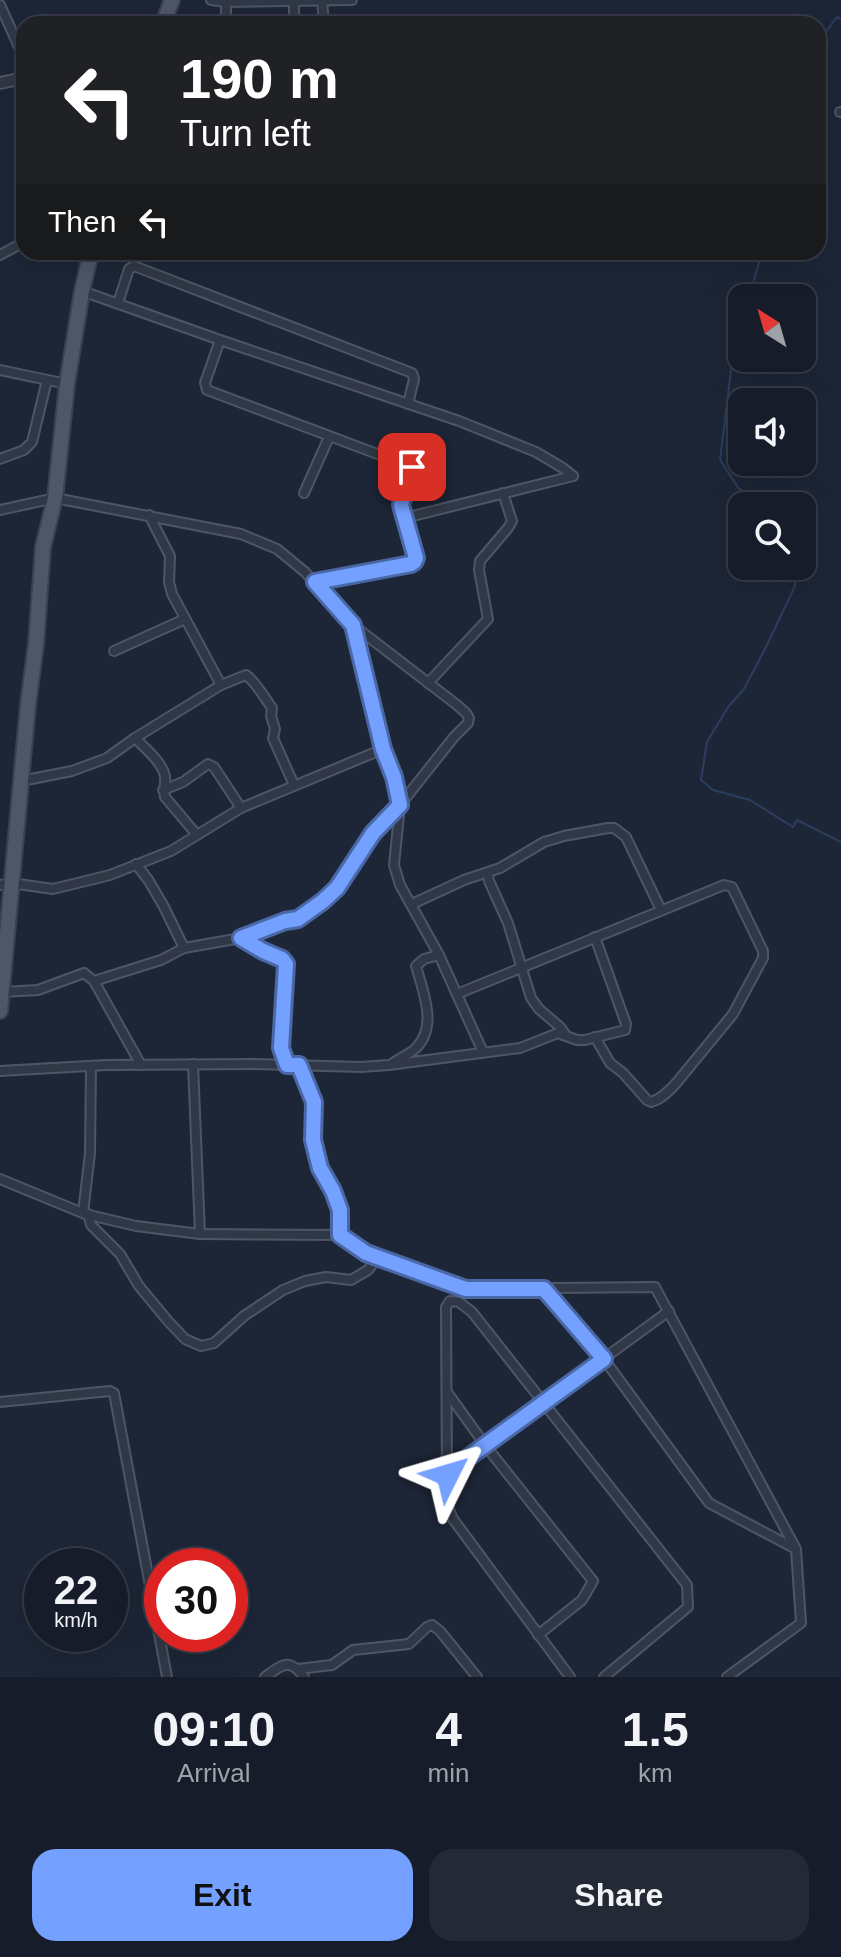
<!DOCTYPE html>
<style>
:root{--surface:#161c29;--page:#232935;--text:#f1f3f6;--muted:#9ea1a8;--line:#353a46;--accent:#74a0ff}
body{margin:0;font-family:Helvetica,sans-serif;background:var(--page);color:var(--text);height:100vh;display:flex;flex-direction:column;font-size:30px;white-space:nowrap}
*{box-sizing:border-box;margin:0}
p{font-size:26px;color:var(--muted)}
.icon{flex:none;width:44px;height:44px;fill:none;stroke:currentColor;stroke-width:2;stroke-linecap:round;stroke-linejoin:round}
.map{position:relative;height:1677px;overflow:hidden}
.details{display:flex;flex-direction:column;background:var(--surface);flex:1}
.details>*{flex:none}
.banner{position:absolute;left:16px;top:16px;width:810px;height:244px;border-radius:24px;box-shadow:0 8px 32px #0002,0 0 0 2px var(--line);background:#202124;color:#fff;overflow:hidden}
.needle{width:52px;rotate:323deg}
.fabs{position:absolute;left:728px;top:284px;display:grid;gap:16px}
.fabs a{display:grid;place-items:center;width:88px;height:88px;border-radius:16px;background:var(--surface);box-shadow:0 8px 32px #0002,0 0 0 2px var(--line);font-size:40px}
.speed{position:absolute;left:24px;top:1548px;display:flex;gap:16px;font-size:40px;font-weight:700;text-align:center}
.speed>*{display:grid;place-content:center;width:104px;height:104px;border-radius:50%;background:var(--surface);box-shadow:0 8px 32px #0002,0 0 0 2px var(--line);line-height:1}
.speed small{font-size:20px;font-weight:400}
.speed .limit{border:12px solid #d22;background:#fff;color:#111}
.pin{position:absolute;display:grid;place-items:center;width:68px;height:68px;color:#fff;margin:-34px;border-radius:16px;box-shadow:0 4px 12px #0006}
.me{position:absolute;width:88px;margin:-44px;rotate:50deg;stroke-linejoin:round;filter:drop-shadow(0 0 6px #0008)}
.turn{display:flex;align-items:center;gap:28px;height:168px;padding:0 32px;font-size:36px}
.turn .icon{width:104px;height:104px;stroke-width:2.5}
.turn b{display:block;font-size:56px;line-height:68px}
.then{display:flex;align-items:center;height:76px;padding:0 32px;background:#0003;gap:16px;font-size:30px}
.eta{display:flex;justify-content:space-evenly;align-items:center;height:136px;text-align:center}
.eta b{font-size:48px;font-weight:800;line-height:56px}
.button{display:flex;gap:16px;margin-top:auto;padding:16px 32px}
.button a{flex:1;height:92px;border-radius:24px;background:var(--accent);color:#111;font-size:32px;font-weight:800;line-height:92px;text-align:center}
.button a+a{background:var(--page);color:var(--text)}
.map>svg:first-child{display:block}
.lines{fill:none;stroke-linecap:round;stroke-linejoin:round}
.stream{stroke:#2c3e5e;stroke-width:2}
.minor-casing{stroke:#4e5565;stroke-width:12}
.tertiary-casing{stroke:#4e5565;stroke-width:14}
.primary-casing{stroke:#3a4150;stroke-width:18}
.minor{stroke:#303847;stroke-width:8}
.tertiary{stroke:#303847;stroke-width:10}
.primary{stroke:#4e5768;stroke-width:14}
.route-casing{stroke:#4b68a6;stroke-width:20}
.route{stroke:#74a0ff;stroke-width:14}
</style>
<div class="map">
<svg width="841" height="1677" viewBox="0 0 841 1677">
<rect width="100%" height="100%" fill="#1d2637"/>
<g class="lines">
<g class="stream">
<path d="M818 42 837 17 841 19"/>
<path d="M749 298 762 252"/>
<path d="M742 322 733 354 720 460 739 489 776 506"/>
<path d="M802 526 804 529 802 542"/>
<path d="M796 566 795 586 766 647 744 689 728 707 707 742 701 780 713 790 750 800 793 827 797 820 841 842"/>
</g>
<defs>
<g id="minor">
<path d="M211 0 226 2 352 0"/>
<path d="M322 0 324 24"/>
<path d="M0 5 24 58"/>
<path d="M226 24V0"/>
<path d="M294 24V0"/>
<path d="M840 112H841"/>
<path d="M0 255 24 242"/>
<path d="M82 291 220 340 459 421 536 452 563 468 573 476"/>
<path d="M118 303 129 269 134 266 412 373 414 379 408 404"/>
<path d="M220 340 205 383 207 390 412 467 414 474 401 500V505L416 558 414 562 315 582"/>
<path d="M0 370 67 384"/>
<path d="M0 459 24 450 32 442 47 380"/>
<path d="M304 493 329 437"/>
<path d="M0 510 55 498 241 534 277 549 305 572 353 625 457 705 466 713 469 718 468 723 454 737 400 805 373 833 337 888 309 912 298 919 285 921 241 938 184 948 161 960 94 981"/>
<path d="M149 515 170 556 169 582 172 594 221 685"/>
<path d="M405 518 573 476"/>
<path d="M353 625 383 749 394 777 400 805 394 865 400 885 439 955 483 1052"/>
<path d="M114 651 185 619"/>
<path d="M428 683 488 619 479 570 480 561 508 528 512 521 503 493"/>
<path d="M135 738C145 748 162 762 165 776 166 784 163 788 165 797L197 835"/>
<path d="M21 781 72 771 107 758 135 738 221 685 246 675C256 682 264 697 272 708L271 716 275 729 273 738 294 785"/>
<path d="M163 790 183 782 208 764 214 767 241 808"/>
<path d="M136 864 149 881 164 907 184 948"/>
<path d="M488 873 489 881 508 923 531 998 539 1009 560 1027 565 1034"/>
<path d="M0 885 11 883 53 889 110 875 171 851 241 808 383 749"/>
<path d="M412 904 464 880 500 868 544 842 564 836 608 828H614L626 837 661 910"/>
<path d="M241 938 263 951 282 959 286 964 281 1048 287 1065"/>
<path d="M2 992 38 990 84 973 94 981 141 1065"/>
<path d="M457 994 724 885 732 887 763 951V958L733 1014 678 1081C671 1089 662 1099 651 1102L647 1100 623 1073 610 1063 595 1037"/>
<path d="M393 1063C400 1058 410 1054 416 1048 438 1026 423 992 416 966L424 959 439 955"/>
<path d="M193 1064 200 1234"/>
<path d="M299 1065 314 1102 313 1140 320 1168 333 1191 340 1210V1235"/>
<path d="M0 1071 106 1065 254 1064 361 1067 389 1065 520 1048 558 1033 577 1040H585L625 1030 626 1024 595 937"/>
<path d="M0 1179 85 1214 136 1226 200 1234 340 1235 366 1253 466 1289 655 1287 796 1549 801 1623 727 1677"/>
<path d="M83 1213 90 1153 91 1066"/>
<path d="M88 1214 91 1225 120 1254 139 1286 168 1321 185 1339 201 1346 214 1343 244 1316 283 1290 305 1281 326 1277 351 1280 368 1270 372 1265 367 1254"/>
<path d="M544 1289 604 1359 709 1503 794 1548"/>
<path d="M447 1392 485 1445 593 1581 582 1600 538 1635"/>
<path d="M0 1402 110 1391 114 1393 167 1677"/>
<path d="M448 1475 451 1470 669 1311"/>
<path d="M298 1669 332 1665 353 1650 409 1644 427 1627 432 1625 440 1631 477 1677"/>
<path d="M265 1677C282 1665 289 1657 304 1677"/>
<path d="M570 1677 453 1519 449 1510 447 1481 446 1307 450 1301 459 1302 472 1312 687 1585 688 1607 604 1677"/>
</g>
<path id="tertiary" d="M0 83 24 78"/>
<g id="primary">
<path d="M163 24 172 0"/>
<path d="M0 1011 28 705 36 644 43 547 55 498 67 384 82 291 91 252"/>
</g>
</defs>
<use href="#minor" class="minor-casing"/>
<use href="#tertiary" class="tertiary-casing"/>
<use href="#primary" class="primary-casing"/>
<use href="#minor" class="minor"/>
<use href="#tertiary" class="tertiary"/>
<use href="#primary" class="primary"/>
</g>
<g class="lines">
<defs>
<path id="route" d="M412 467C416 480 403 492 401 505L416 558 414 562 411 564 315 582 353 625 383 749 394 777 400 805 373 833 337 888 323 901 298 919 285 921 241 938 263 951 282 959 286 964 281 1048 287 1065H299L314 1102 313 1140 320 1168 333 1191 340 1210V1235L366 1253 460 1287 466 1289H544L604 1359 451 1470 448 1475"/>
</defs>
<use href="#route" class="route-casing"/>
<use href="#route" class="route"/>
</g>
</svg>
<div class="fabs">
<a><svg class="needle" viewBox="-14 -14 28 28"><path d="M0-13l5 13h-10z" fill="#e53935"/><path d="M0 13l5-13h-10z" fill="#9ea1a8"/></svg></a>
<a><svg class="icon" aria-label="sound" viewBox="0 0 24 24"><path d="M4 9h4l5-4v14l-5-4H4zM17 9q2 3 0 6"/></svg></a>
<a><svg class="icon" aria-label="search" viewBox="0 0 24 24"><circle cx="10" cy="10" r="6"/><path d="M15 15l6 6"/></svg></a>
</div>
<div class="speed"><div>22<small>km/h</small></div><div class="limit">30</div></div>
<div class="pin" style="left:412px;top:467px;background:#d93025"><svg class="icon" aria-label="arrive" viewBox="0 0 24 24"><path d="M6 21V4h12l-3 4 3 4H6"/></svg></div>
<svg class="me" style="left:448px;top:1475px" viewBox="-20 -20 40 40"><path d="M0-17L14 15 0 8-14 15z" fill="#74a0ff" stroke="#fff" stroke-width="4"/></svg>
<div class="banner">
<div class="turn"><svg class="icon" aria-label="left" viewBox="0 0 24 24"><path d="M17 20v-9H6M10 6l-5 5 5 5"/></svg><div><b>190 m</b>Turn left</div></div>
<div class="then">Then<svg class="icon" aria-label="left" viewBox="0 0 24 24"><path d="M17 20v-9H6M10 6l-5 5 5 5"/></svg></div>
</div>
</div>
<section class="details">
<div class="eta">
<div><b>09:10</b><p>Arrival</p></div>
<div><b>4</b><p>min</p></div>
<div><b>1.5</b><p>km</p></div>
</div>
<div class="button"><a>Exit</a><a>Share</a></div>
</section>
